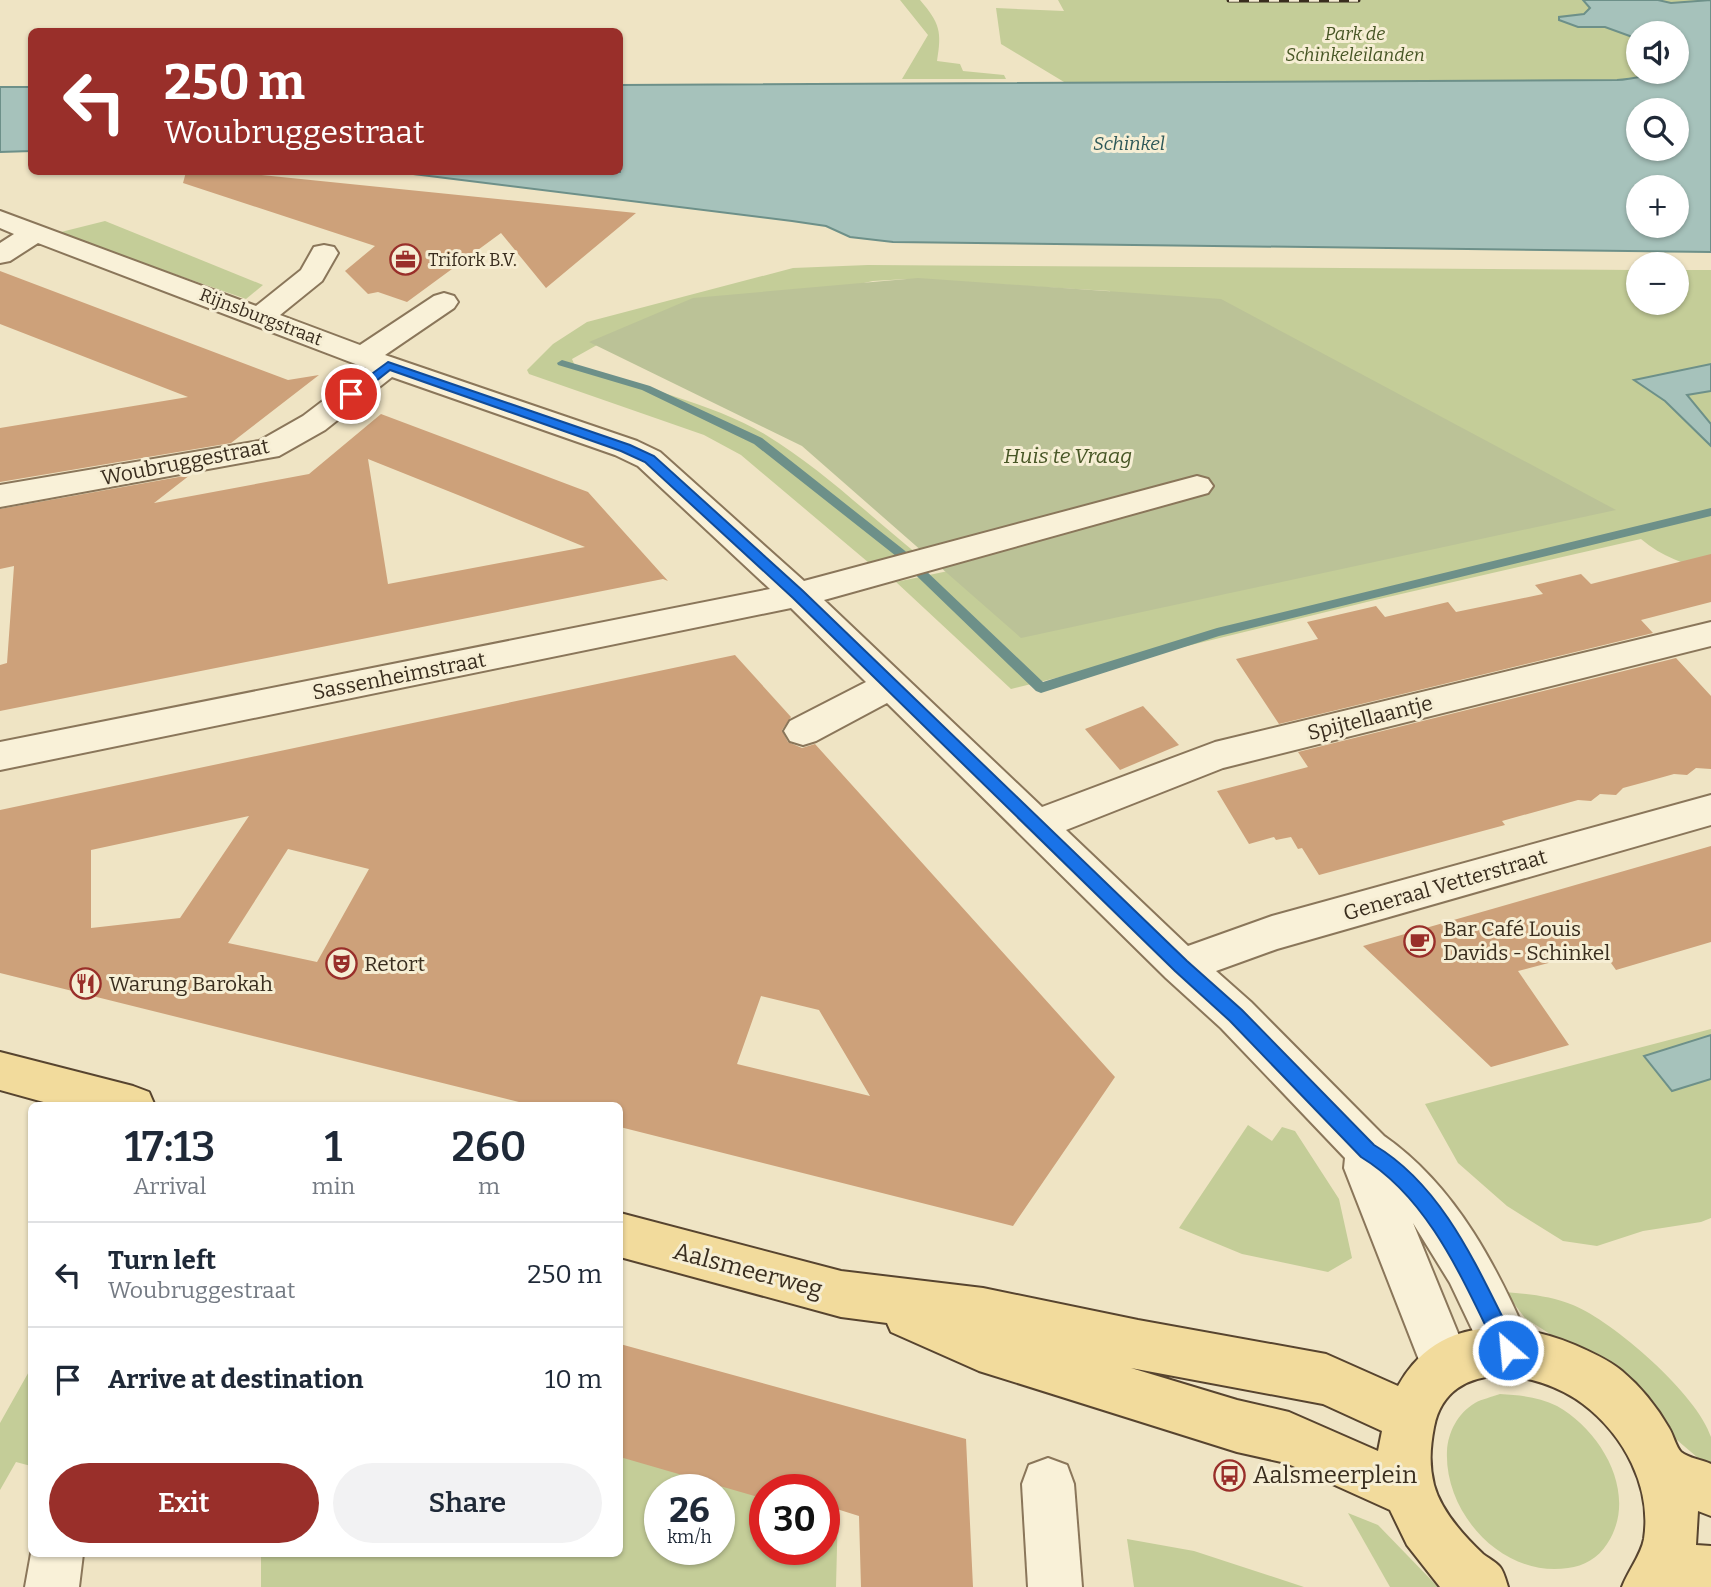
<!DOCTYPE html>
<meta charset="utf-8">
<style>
:root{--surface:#fff;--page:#f2f2f3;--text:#1f2937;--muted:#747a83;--line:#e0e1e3;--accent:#992f2a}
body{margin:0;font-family:Bitter,serif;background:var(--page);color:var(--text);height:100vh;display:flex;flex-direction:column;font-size:26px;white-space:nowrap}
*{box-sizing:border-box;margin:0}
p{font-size:23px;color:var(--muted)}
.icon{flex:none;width:38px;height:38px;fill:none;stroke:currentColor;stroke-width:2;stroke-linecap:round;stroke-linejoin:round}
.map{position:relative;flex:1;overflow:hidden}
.sheet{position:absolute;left:28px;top:1102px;width:595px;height:455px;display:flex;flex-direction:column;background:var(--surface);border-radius:10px;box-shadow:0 2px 5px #0004}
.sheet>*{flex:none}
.top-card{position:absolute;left:28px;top:28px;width:595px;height:147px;border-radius:10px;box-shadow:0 2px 5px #0004;background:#992f2a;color:#fff;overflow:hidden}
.buttons{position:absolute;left:1626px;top:21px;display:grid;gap:14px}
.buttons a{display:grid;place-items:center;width:63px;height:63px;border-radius:50%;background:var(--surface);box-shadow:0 2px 5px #0004;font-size:35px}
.speed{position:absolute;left:644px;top:1474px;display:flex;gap:14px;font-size:35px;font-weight:700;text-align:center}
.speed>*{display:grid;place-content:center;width:91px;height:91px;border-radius:50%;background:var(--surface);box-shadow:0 2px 5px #0004;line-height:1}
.speed small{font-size:18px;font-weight:400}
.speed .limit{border:10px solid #d22;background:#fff;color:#111}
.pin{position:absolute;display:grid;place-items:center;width:60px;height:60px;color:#fff;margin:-30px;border:4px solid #fff;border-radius:50%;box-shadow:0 2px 7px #0007}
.me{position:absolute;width:77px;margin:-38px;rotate:333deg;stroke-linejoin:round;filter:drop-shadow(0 0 5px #0008)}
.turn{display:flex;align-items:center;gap:24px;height:147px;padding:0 21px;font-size:32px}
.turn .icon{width:91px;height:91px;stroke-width:2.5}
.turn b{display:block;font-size:49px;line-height:60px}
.eta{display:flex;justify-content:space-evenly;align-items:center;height:119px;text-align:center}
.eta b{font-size:42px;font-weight:600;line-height:49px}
.action{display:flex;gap:14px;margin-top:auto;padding:14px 21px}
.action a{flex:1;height:80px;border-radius:42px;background:var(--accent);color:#fff;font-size:28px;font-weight:600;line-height:80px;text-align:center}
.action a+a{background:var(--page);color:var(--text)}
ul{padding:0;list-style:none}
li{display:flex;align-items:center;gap:21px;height:105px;padding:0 21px;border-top:2px solid var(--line)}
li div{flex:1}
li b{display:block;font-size:26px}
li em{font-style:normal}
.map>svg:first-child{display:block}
.green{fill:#c4cd98;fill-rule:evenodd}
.cemetery{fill:#bbc297}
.water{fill:#a6c2bb;stroke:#6d9089;stroke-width:2;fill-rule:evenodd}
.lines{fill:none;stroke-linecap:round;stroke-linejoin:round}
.stream{fill:#6d9089;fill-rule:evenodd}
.building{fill:#cda17a;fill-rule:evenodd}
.minor-casing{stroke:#8a765a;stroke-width:4}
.major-casing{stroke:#57442f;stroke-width:4}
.minor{fill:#f9f1d8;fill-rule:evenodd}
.major{fill:#f2db9c;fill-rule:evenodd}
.rail-casing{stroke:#392d1e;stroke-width:5}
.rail{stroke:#f6eed4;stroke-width:3.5;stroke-dasharray:10;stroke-linecap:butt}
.route{fill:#1a73e8;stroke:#114b97;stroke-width:2}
.labels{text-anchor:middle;stroke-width:6;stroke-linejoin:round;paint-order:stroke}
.far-park-label{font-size:18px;font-style:italic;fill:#475625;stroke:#f6eed4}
.far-poi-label{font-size:18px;fill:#392d1e;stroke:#f6eed4;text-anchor:start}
.far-street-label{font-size:18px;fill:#392d1e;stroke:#f6eed4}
.far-water-label{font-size:19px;font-style:italic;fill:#2e5959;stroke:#f6eed4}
.park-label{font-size:21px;font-style:italic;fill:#475625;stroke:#f6eed4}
.street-label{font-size:21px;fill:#392d1e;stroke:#f6eed4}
.poi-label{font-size:21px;fill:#392d1e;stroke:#f6eed4;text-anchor:start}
.near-street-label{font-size:24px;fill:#392d1e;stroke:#f6eed4}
.near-poi-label{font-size:24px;fill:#392d1e;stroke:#f6eed4;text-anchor:start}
</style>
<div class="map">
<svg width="1711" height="1587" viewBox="0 0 1711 1587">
<rect width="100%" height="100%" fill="#efe4c4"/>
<g class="green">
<path d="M900 0H920C940 23 942 32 937 61L960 64 963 71 1004 75 1006 79H902L928 35Z"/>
<path d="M1058 0H1711V83L1074 88 1001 44 996 8 1064 11ZM1638 33H1676V72H1638Z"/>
<path d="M105 221 263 285 246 299 57 233Z"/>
<path d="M868 265 1638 270V303H1676L1677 270H1711V572C1685 564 1662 557 1641 539L1375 600 1011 689 896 582 1143 530 1110 291 907 279 873 281 606 340 572 359 575 366C632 385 716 404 766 435 822 469 871 517 922 558L875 568 741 455 704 435 529 374 527 370 553 344 587 322 793 268Z"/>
<path d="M1711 1029V1218L1701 1222 1643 1231 1597 1246 1563 1241 1507 1206 1458 1163 1425 1104Z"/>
<path d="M1248 1125 1272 1141 1282 1127 1295 1131 1339 1199 1352 1258 1328 1272 1242 1254 1179 1228Z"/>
<path d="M1505 1292C1528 1294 1551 1296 1573 1305 1613 1321 1698 1395 1711 1437 1711 1446 1711 1460 1711 1469L1664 1429 1614 1375 1525 1318Z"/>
<path d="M31 1368V1466L16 1462 0 1490V1423Z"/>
<path d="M1500 1394C1520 1395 1539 1397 1557 1406 1603 1432 1639 1496 1607 1544 1598 1558 1584 1566 1568 1568 1503 1578 1444 1514 1447 1451 1448 1432 1458 1413 1475 1403 1482 1399 1492 1397 1500 1394Z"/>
<path d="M620 1452 765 1490V1549H824V1505L838 1509 836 1587H261V1554H620ZM660 1489H719V1549H660Z"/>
<path d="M1348 1513 1378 1525 1438 1587H1390Z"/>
<path d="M1127 1539 1194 1551 1304 1587H1134Z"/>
</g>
<path class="cemetery" d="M918 278 1221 299 1616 510 1021 638 802 446 589 342 693 298Z"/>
<g class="water">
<path d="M1583 0H1658L1671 3 1711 0V252L893 242 850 237 826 226 792 221 397 172H620V85L1617 80C1638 79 1656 72 1676 72V33H1638V39L1605 27H1578L1559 20V17L1584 14 1590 8ZM1638 110H1676V149H1638ZM1638 187H1676V226H1638Z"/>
<path d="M0 87H31V151L0 152Z"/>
<path d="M1711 364V391L1687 395 1711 424V446L1665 401 1634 380Z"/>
<path d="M1711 1035V1079L1672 1091 1644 1056Z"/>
</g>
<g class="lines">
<path class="stream" d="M562 360 650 386 762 438 904 550 1043 682 1217 628 1711 508V516L1219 636 1041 693 1036 691 896 556 754 444 642 390 558 365 557 363Z"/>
</g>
<g class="building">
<path d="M186 172H231L636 213 546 288 501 233 407 302 378 292 368 294 345 271 375 246 183 183Z"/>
<path d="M0 271 288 380 319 375 231 443 0 482V428L188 397 0 324Z"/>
<path d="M381 414 588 492 668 581 663 579 0 711V665L7 663 14 566 0 569V509L190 475 154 503 309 474ZM368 459 463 497 585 547 388 584Z"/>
<path d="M1711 554V602L1641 620 1653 633 1279 724 1236 659 1318 639 1307 622 1376 606 1385 617 1448 602 1456 612 1543 594 1535 585 1581 574 1591 584Z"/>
<path d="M735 655 791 717 782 730 788 742 802 748 815 744 1115 1077 1013 1226 620 1127V1106H535L0 973V810ZM249 816 180 918 91 928V850ZM288 849 369 869 317 962 228 943ZM761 996 819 1010 870 1096 737 1064Z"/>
<path d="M1676 658 1711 696V769L1696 768 1687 775 1674 774 1649 781 1623 788 1616 795 1600 794 1591 801 1578 800 1502 821 1505 825 1319 875 1302 848 1298 849 1291 837 1276 840 1274 837 1249 844 1217 791 1308 767 1298 752Z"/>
<path d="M1143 706 1179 745 1120 770 1085 729Z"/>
<path d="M1711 846V942L1616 970 1601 949 1518 971 1569 1045 1491 1067 1363 946Z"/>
<path d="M620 1344 966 1439 973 1587H861L859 1516 824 1505V1489L765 1488V1499L620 1457Z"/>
</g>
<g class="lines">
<defs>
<g id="minor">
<path d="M0 211 256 306 301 270 314 247 324 245 334 247 338 253 322 281 280 315 360 345 434 296 444 293 454 296 458 302 454 308 385 355 637 441 660 452 804 581 1197 476 1208 479 1213 486 1208 493 824 600 1042 807 1215 742 1711 622V646L1223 768 1066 830 1188 946 1272 916 1711 795V825L1277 949 1216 971 1251 1002 1384 1136C1457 1187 1499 1270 1533 1350L1526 1367 1508 1375 1490 1367 1450 1283 1413 1223 1471 1365 1464 1383 1446 1390 1428 1383 1344 1168 1345 1158 1221 1028 1166 978 887 703 816 741 803 745 790 741 784 731 790 721 866 682 791 608 0 770V742L770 589 638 466 615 455 392 377 325 430 279 456 0 507V485L259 441 303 416 366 368 38 243 10 261 0 263V243L14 234 0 228Z"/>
<path d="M1048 1458 1067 1465 1074 1484 1082 1587H1028L1022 1484 1029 1465Z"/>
<path d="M32 1548V1554H83L79 1587H25Z"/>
</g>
<g id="major">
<path d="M0 1052 133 1086 149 1092 155 1106H58L0 1090Z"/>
<path d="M620 1213 841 1271 983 1288 1138 1320 1326 1354 1398 1386C1436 1317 1510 1318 1575 1345 1591 1352 1609 1360 1622 1371 1640 1386 1657 1407 1669 1428 1673 1434 1676 1447 1681 1452 1688 1458 1703 1460 1711 1464V1516L1698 1511 1696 1545 1711 1546V1587H1622C1628 1571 1641 1555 1644 1539 1652 1487 1624 1435 1583 1404 1539 1370 1448 1356 1434 1427 1430 1448 1429 1465 1434 1485 1441 1511 1464 1536 1483 1554 1488 1558 1496 1562 1500 1567 1504 1572 1506 1581 1508 1587H1440L1407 1545 1390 1510 1286 1463 1237 1452 979 1371 891 1332 887 1323 841 1317 620 1257ZM1131 1368 1323 1404 1382 1431 1378 1451 1289 1412 1237 1400Z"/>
</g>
</defs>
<use href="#minor" class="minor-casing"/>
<use href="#major" class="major-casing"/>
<use href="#minor" class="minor"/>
<use href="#major" class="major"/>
<defs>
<path id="rail" d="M1229 0H1358"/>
</defs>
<use href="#rail" class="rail-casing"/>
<use href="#rail" class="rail"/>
</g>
<path class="route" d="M388 362 630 445 654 456 803 591 1187 961 1242 1010 1374 1145C1445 1187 1479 1272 1515 1342L1518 1350 1515 1357 1508 1360 1501 1357C1465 1286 1432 1200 1361 1157L1230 1021 1175 971 793 598 645 462 621 451 390 370 356 397H347V392Z"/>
<defs>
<symbol id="office-ring" viewBox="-11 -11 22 22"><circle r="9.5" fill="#f6eed4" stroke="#992f2a" stroke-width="1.5"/><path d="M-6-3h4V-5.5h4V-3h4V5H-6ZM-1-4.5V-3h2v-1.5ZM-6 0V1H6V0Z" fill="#992f2a"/></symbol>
<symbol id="cafe-ring" viewBox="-11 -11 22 22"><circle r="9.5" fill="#f6eed4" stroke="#992f2a" stroke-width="1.5"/><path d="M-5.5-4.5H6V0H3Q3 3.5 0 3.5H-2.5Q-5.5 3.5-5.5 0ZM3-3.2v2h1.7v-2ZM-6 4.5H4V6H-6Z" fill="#992f2a"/></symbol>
<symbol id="theatre-ring" viewBox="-11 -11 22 22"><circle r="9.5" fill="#f6eed4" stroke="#992f2a" stroke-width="1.5"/><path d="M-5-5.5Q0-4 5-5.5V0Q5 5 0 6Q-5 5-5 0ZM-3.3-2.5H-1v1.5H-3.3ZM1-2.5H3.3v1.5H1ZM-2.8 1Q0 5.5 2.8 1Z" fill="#992f2a"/></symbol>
<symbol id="restaurant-ring" viewBox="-11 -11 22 22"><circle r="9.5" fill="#f6eed4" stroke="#992f2a" stroke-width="1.5"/><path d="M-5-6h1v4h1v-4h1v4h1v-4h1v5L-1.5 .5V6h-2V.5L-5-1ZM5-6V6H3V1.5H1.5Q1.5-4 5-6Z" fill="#992f2a"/></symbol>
<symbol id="bus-ring" viewBox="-11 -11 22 22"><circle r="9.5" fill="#f6eed4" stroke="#992f2a" stroke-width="1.5"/><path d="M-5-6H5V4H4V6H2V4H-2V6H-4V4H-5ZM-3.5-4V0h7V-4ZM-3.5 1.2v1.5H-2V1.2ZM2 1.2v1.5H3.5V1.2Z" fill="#992f2a"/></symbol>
</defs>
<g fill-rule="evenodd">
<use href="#office-ring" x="388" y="242" width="35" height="35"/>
<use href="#cafe-ring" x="1402" y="924" width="35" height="35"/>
<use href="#theatre-ring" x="324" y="946" width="35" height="35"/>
<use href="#restaurant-ring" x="68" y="966" width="35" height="35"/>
<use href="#bus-ring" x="1212" y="1458" width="35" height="35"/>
</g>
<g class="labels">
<g class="far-park-label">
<text x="1355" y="40">Park de<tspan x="1355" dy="21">Schinkeleilanden</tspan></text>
</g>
<g class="far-poi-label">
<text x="428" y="266">Trifork B.V.</text>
</g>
<g class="far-street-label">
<text transform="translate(261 317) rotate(21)" y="6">Rijnsburgstraat</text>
</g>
<g class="far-water-label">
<text x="1129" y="150">Schinkel</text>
</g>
<g class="park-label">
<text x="1068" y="463">Huis te Vraag</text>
</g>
<g class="street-label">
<text transform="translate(185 462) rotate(-11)" y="7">Woubruggestraat</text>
<text transform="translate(399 676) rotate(-11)" y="7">Sassenheimstraat</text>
<text transform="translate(1370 718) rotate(-14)" y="7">Spijtellaantje</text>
<text transform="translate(1445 885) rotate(-16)" y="7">Generaal Vetterstraat</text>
</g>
<g class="poi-label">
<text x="1443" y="936">Bar Café Louis<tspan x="1443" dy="24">Davids - Schinkel</tspan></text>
<text x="364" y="971">Retort</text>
<text x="109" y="991">Warung Barokah</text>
</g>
<g class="near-street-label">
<text transform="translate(748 1270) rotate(15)" y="8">Aalsmeerweg</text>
</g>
<g class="near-poi-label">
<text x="1253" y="1483">Aalsmeerplein</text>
</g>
</g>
</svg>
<div class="buttons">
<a><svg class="icon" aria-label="sound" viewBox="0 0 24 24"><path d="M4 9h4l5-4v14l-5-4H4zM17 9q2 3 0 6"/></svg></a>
<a><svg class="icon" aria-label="search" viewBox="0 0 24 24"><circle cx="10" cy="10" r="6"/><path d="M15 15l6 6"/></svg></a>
<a>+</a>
<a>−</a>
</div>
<div class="speed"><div>26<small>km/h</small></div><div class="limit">30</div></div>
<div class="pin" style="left:351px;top:394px;background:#d93025"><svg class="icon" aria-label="arrive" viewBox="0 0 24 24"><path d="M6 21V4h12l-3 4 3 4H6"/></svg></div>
<svg class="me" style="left:1508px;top:1350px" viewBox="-20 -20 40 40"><circle r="17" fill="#1a73e8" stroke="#fff" stroke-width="3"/><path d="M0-11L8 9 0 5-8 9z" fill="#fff"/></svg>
<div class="top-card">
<div class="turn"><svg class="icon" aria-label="left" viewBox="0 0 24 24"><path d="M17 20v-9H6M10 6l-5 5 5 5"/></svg><div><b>250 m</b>Woubruggestraat</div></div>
</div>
<section class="sheet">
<div class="eta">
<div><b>17:13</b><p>Arrival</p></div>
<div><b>1</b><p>min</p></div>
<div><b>260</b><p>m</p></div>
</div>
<ul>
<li><svg class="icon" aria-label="left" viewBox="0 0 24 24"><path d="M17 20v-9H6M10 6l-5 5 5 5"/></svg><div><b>Turn left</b><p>Woubruggestraat</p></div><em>250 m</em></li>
<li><svg class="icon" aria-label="arrive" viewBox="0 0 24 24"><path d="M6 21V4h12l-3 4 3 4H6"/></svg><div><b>Arrive at destination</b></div><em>10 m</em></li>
</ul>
<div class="action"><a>Exit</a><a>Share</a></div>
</section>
</div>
